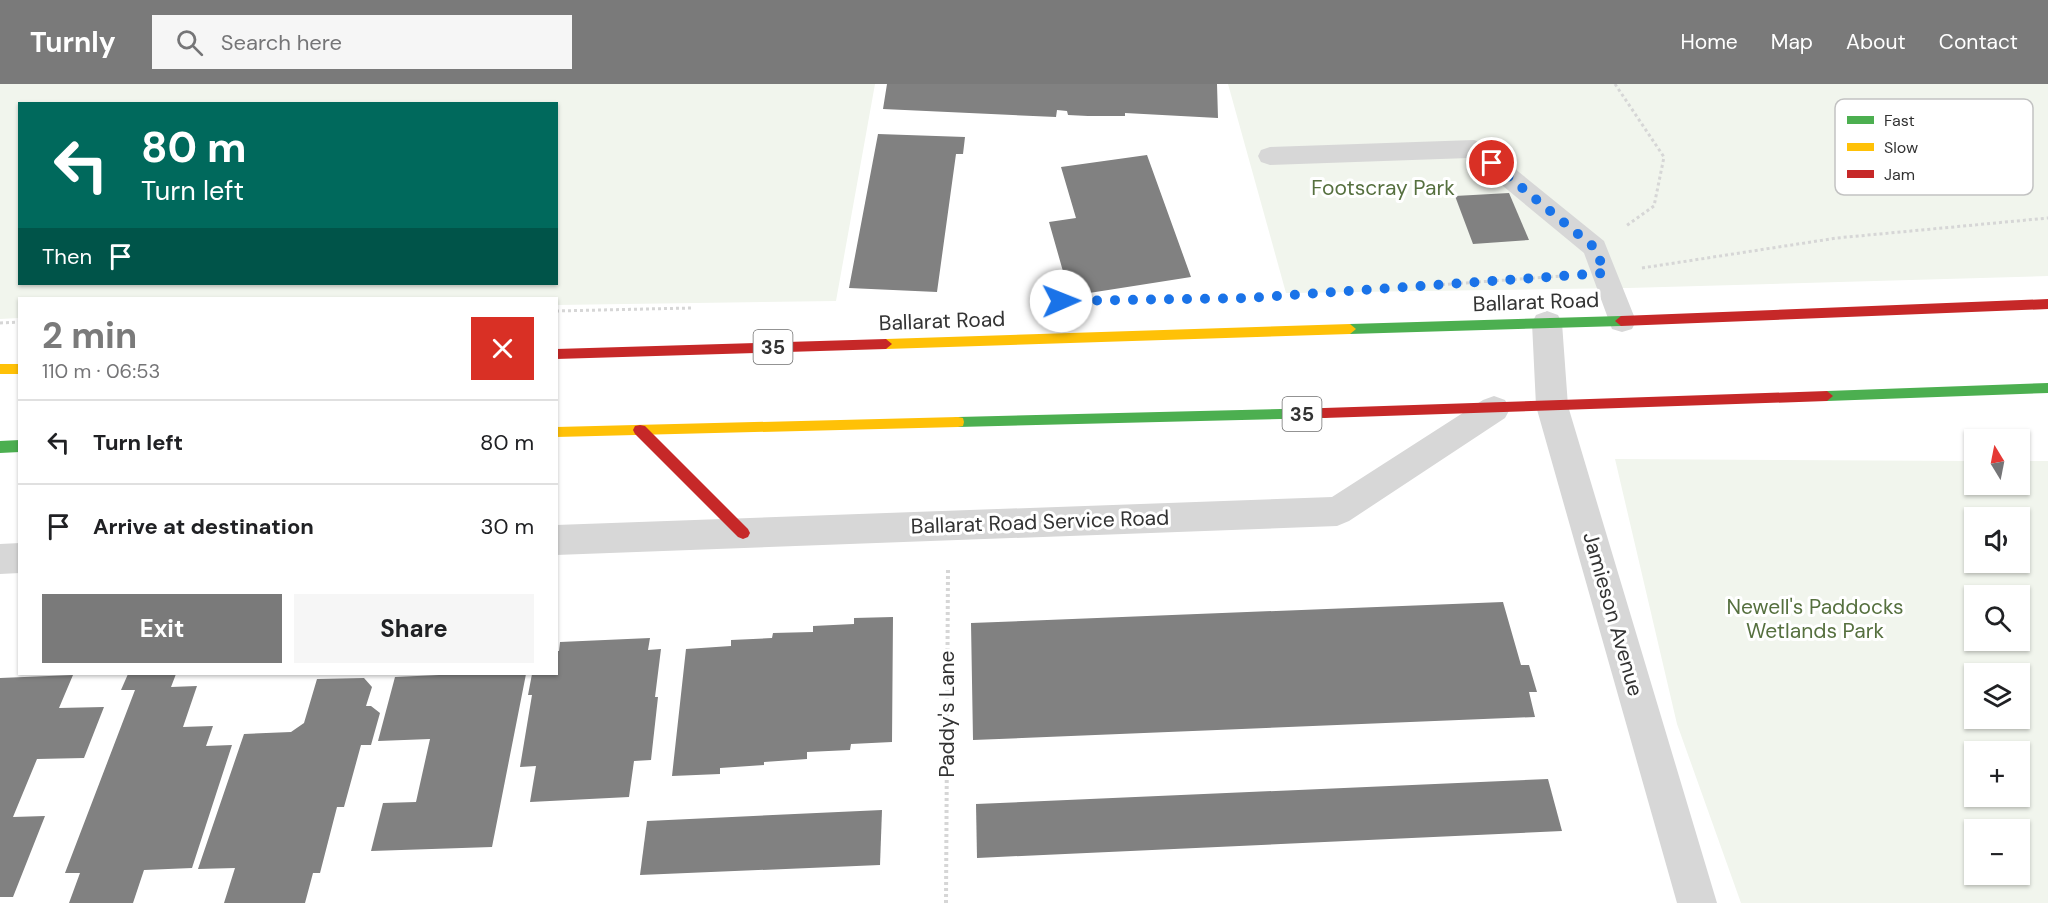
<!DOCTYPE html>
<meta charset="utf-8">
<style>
:root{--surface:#fff;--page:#f6f6f6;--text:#202124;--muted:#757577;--line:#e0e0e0;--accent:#7a7a7a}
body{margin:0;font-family:"DM Sans",sans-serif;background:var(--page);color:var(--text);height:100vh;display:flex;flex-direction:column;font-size:22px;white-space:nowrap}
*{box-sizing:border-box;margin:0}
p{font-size:20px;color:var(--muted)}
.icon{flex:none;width:33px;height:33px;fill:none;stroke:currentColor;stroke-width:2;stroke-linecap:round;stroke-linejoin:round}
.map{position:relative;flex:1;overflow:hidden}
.side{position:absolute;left:18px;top:213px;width:540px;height:378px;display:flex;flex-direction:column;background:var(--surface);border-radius:0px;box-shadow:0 2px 4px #0004}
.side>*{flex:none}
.guide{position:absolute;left:18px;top:18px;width:540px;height:183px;border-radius:0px;box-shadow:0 2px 4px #0004;background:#00695c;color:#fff;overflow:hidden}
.needle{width:39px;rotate:350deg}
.controls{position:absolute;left:1964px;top:345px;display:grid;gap:12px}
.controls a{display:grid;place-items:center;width:66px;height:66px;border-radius:0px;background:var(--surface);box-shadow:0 2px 4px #0004;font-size:30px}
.pin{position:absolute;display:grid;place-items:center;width:51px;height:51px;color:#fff;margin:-26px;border:3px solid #fff;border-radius:50%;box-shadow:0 2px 6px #0007}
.me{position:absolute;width:66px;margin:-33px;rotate:89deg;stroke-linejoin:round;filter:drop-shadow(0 0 4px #0008)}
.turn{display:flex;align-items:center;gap:21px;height:126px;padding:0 24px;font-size:27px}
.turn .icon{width:78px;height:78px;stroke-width:2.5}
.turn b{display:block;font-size:42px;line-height:51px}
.then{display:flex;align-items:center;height:57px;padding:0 24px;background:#0003;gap:12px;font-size:22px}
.round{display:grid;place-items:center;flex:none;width:63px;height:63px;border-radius:0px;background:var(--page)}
.summary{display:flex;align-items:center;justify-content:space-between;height:102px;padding:0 24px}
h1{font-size:36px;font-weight:700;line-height:45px;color:var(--accent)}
.cta{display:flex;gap:12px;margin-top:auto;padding:12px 24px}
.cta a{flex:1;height:69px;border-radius:0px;background:var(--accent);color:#fff;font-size:24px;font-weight:700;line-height:69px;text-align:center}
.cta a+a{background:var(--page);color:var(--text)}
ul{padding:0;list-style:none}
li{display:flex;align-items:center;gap:18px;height:84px;padding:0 24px;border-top:2px solid var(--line)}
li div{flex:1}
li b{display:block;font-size:22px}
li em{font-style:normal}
header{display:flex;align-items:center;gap:36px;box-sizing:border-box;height:84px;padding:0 30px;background:var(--accent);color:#fff}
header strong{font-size:28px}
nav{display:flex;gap:33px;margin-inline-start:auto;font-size:21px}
.search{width:420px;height:54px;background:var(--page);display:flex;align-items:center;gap:15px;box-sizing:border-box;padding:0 21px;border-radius:0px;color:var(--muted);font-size:22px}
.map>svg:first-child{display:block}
.green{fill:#f1f5ed;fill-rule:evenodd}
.building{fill:#818181}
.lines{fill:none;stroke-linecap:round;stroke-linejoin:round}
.path-far1{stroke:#d6d6d6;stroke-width:3;stroke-dasharray:3 3;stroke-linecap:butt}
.path{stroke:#d6d6d6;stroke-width:4;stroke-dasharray:3 3;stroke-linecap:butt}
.lane{fill:#d7d7d7;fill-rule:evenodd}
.street{fill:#d7d7d7;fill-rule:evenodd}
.fast{fill:#4caf50;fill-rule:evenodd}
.slow{fill:#ffc107;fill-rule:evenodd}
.jam{fill:#c62828;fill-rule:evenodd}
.route{stroke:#1a73e8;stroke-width:10;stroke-dasharray:0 18}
.labels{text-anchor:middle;stroke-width:6;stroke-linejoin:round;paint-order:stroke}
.shield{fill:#fff;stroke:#707070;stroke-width:1.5}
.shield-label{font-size:20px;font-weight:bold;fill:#333}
.park-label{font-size:21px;fill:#56703f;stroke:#fff}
.street-label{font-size:21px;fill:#333;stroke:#fff}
.key{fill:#fff;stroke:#c2c2c2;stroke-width:1.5}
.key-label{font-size:16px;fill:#333}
</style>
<header>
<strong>Turnly</strong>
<div class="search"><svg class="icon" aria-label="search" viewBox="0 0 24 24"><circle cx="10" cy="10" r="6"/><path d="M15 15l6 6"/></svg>Search here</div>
<nav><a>Home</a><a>Map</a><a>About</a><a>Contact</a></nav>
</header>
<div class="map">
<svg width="2048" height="819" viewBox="0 0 2048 819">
<rect width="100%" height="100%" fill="#fff"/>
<g class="green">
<path d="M0 0H875L836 217 557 221 556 214H20L19 234 0 235ZM20 20H556V200H20Z"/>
<path d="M1228 0H2048V192L1628 204 1286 209Z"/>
<path d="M1615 375 1974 377V400H2019V377H2048V819H1741L1677 640ZM1974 434H2019V478H1974ZM1974 512H2019V556H1974ZM1974 590H2019V634H1974ZM1974 668H2019V712H1974ZM1974 746H2019V790H1974Z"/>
</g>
<g class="building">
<path d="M887 0H1217L1218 34 1125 29V32H1088L1068 31 1067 27 1057 26 1056 33 883 25Z"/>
<path d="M878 50 965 53 963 70H956L937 208 849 204Z"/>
<path d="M1147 71 1191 193 1070 212 1049 138 1076 134 1061 83Z"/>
<path d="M1509 109 1529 156 1473 160 1455 112Z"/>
<path d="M1503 518 1521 581H1529L1537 608H1529L1535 633 973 656 971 539Z"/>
<path d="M893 533 892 658 851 660 850 666 807 668V675L764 678V681L720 684V690L672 692 686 565 731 562V556L772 554 773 549 813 548V542L854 540V534Z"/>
<path d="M650 554 648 566 661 565 655 613H658L651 676 634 677 629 713 530 718 536 682 520 683 532 611H528L532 590H556V567H559L560 558Z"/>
<path d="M128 590H176L171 603 197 602 183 643 213 642 206 662 232 661 192 784 144 786 133 819H69L80 789H65L135 606H121Z"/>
<path d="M461 590H526L492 763 371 767 383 719 416 718 430 655 378 657 395 593Z"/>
<path d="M73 591 59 624 104 623 84 674 37 675 13 733 45 732 13 813H0V594Z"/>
<path d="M364 594 372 603 366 622H371L380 629 371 661H361L344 723H337L320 789H313L305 819H224L235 784 198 785 244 650 291 648 304 639 317 595Z"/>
<path d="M1548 695 1562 747 977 774 976 720Z"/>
<path d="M882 726 880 781 640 791 647 737Z"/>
</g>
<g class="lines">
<g class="path-far1">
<path d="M1615 0 1664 73 1654 122 1626 142"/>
<path d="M1642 184 1837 154 2048 134"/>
<path d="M1436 201 1563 192"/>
<path d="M556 227 691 224"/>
<path d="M0 239 20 238"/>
</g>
<path class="path" d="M946 819 948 484"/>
<path class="lane" d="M1474 56 1483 59 1604 157 1636 237 1632 245 1622 248 1612 245 1584 169 1469 74 1270 81 1261 78 1258 72 1261 66 1270 63Z"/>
<g class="street">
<path d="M1547 227 1558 231 1562 239 1568 322 1717 819H1677L1536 322 1532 239 1536 231Z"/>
<path d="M1494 312 1505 316 1510 325 1505 334 1349 437 1337 442 556 471V441L1332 413 1483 316Z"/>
<path d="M20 459V489L0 490V460Z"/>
</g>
<g class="fast">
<path d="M1621 232 1627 237 1621 242 1350 250 1344 245 1350 240Z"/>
<path d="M2048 299V309L1827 317 1821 312 1827 307Z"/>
<path d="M1324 324 1329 325 1330 329 1329 333 1324 334 958 343 953 342 952 338 953 334 958 333Z"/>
<path d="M20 356V368L0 369V357Z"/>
</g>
<g class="slow">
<path d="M1350 240 1356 245 1350 250 886 265 880 260 886 255Z"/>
<rect x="0" y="280" width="20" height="10"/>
<path d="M958 333 963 334 964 338 963 342 958 343 556 353V343Z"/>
</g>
<g class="jam">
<path d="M2048 215V225L1621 242 1615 237 1621 232Z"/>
<path d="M886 255 892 260 886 265 556 275V265Z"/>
<path d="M1827 307 1833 312 1827 317 1324 334 1319 333 1318 329 1319 325 1324 324Z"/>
<path d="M640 341 645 342 748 445 750 449 748 453 743 455 738 453 635 350 633 346 635 342Z"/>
</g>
</g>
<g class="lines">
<path class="route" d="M1061 217 1249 214 1605 189 1595 164 1492 79"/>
</g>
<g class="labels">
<g class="shield">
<rect x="753.5" y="246" width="39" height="34" rx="4.5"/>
<rect x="1282.5" y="313" width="39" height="34" rx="4.5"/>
</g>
<g class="shield-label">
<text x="773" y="270">35</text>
<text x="1302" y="337">35</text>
</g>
<g class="park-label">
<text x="1383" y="111">Footscray Park</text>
<text x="1815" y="530">Newell's Paddocks<tspan x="1815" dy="24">Wetlands Park</tspan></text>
</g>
<g class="street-label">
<text transform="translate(1536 218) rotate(-2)" y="7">Ballarat Road</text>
<text transform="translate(942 237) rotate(-2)" y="7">Ballarat Road</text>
<text transform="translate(1040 438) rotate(-2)" y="7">Ballarat Road Service Road</text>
<text transform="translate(1613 530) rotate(74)" y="7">Jamieson Avenue</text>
<text transform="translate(947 630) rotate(-90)" y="7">Paddy's Lane</text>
</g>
</g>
<rect x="1835" y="15" width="198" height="96" rx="9" class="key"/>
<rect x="1847" y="32" width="27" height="8" fill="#4caf50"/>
<rect x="1847" y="59" width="27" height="8" fill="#ffc107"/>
<rect x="1847" y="86" width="27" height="8" fill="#c62828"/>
<g class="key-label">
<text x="1884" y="42">Fast</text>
<text x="1884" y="69">Slow</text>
<text x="1884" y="96">Jam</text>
</g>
</svg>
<div class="controls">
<a><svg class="needle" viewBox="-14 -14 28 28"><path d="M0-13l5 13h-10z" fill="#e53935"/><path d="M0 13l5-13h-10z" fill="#757577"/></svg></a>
<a><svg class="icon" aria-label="sound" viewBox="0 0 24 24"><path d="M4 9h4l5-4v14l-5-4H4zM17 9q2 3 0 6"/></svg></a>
<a><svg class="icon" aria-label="search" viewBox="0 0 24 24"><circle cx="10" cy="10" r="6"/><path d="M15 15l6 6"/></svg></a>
<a><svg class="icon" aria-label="layers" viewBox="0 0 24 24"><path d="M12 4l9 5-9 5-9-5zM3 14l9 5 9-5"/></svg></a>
<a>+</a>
<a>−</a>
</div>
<div class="pin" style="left:1492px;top:79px;background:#d93025"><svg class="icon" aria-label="arrive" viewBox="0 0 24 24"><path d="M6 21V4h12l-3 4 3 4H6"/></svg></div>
<svg class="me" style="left:1061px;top:217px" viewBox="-20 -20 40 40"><circle r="19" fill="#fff"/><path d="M0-13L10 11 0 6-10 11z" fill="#1a73e8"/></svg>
<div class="guide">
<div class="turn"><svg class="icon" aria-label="left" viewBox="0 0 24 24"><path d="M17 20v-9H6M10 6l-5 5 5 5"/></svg><div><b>80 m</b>Turn left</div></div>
<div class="then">Then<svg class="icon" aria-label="arrive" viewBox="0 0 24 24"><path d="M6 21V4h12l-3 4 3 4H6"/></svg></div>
</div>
<section class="side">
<div class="summary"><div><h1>2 min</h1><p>110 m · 06:53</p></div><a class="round" style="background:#d93025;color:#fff"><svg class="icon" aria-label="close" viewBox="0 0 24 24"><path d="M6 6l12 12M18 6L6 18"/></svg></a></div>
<ul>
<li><svg class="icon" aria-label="left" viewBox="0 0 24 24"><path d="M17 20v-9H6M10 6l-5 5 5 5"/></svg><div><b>Turn left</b></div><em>80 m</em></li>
<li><svg class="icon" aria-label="arrive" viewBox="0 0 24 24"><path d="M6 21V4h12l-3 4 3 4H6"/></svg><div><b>Arrive at destination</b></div><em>30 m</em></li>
</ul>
<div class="cta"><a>Exit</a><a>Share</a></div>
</section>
</div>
